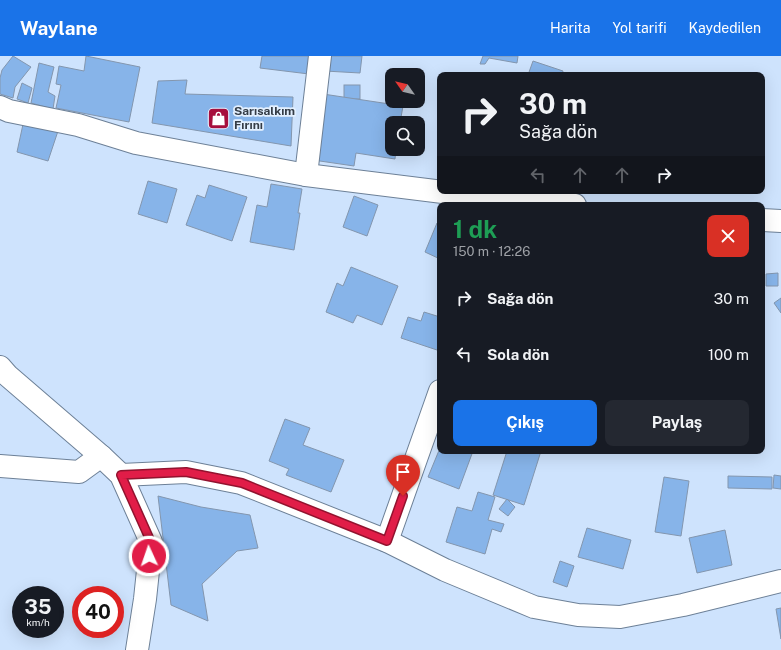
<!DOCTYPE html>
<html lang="tr">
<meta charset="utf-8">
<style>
:root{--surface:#171b24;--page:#242831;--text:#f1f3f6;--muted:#9ea1a6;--accent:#1a73e8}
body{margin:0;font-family:"Public Sans",sans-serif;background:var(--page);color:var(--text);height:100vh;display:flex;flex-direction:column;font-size:15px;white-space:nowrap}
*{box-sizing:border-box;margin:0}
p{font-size:13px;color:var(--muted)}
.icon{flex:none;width:22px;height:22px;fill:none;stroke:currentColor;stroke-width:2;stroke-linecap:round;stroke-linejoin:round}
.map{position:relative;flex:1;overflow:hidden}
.drawer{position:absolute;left:437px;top:146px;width:328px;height:252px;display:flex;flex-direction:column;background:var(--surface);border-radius:8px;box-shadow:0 4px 16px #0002}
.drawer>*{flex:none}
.hud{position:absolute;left:437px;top:16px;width:328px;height:122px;border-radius:8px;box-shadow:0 4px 16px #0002;background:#171b24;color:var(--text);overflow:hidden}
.needle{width:26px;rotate:304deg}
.controls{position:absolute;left:385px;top:12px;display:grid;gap:8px}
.controls a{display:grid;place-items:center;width:40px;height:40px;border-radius:8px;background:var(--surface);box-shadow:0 4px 16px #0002;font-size:20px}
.speed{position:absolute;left:12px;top:530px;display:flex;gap:8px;font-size:20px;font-weight:700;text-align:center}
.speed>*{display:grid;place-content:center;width:52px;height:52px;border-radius:50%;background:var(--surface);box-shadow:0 4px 16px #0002;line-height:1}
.speed small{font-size:10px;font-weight:400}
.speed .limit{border:6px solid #d22;background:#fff;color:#111}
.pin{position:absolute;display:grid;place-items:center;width:34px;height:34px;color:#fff;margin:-41px -17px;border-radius:50% 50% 50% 0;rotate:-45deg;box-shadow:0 0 4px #0007}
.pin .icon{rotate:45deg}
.me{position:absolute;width:44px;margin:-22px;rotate:357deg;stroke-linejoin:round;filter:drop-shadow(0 0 3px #0008)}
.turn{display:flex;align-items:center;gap:14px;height:84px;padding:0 16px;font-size:18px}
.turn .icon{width:52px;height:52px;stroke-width:2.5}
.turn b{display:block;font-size:28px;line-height:34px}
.lanes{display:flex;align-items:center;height:38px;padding:0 16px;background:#0003;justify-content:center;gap:20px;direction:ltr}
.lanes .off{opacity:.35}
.round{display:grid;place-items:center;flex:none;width:42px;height:42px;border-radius:8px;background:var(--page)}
.summary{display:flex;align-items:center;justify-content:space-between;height:68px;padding:0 16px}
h1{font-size:24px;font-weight:700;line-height:30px;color:#1e9e55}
.button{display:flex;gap:8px;margin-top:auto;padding:8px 16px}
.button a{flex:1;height:46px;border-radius:8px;background:var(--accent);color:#fff;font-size:16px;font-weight:700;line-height:46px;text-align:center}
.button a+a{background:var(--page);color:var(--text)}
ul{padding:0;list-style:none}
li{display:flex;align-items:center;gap:12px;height:56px;padding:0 16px}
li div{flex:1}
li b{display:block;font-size:15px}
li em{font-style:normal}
header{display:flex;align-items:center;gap:24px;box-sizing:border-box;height:56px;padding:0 20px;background:var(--accent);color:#fff}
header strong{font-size:19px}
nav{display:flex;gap:22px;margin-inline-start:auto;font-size:14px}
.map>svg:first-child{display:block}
.building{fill:#87b4e9;stroke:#8396ae}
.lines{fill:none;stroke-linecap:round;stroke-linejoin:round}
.minor-casing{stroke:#6d8097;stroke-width:24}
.tertiary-casing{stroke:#6d8097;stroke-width:24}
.minor{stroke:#fff;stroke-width:22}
.tertiary{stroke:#fff;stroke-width:22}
.route-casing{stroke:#92132f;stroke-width:10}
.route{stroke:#e11d48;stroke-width:7}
.labels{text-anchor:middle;stroke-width:3.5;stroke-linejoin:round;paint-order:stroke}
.poi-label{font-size:12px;font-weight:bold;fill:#343c46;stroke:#e3f0ff;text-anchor:start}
</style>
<header>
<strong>Waylane</strong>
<nav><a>Harita</a><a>Yol tarifi</a><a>Kaydedilen</a></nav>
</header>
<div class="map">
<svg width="781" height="594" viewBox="0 0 781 594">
<rect width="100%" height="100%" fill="#cee3fd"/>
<g class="building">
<path d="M13 0 31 11 15 31 13 42 0 38V22L2 14Z"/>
<path d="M86 0 140 11 129 66 56 52 61 29 56 28 59 10 84 15Z"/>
<path d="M262 0H311L309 18 260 12Z"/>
<path d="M326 0H362L360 17 325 15Z"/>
<path d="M483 0H518L517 7 489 2 485 8H480Z"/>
<path d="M533 5 563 15 562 19H528Z"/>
<path d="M39 7 54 11 48 36 55 40 53 53 31 47Z"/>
<path d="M187 24 185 38 293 41 291 90 152 67 158 25Z"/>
<path d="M22 27 32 32 28 47 17 43Z"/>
<path d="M387 27H392V41H386Z"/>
<rect x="344" y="29" width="16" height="14"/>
<path d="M323 38 403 50 400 67H392V93H396L395 103 356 97 354 110 313 104Z"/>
<path d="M25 59 60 69 48 105 17 96Z"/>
<path d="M148 125 177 133 167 167 138 158Z"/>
<path d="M271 128 302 133 298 157H300L294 194 250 186 257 149 267 151Z"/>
<path d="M209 129 247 141 232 185 186 169 197 139 205 142Z"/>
<path d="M354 140 378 149 367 180 343 171Z"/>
<path d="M437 167 440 169V203L425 196Z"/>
<path d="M351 211 398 230 382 269 357 259 353 267 326 256 337 227 343 230Z"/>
<path d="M778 217V230H766V218Z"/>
<path d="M781 242V257L774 247Z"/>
<path d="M424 256 440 261V295L401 282 408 261 421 265Z"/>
<path d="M285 363 310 372 303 389 344 404 331 436 286 419 289 413 269 405Z"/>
<path d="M440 392V395H473L459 433 428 421Z"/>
<path d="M507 395H541L524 449 493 439Z"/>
<path d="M774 419 781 420V433L773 432Z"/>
<path d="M728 420 772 421V433L728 432Z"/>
<path d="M664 421 689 425 681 480 655 476Z"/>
<path d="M478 436 495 441 488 464 504 468 501 476 492 473 485 498 446 486 457 451 472 455Z"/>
<path d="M158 440 201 451 250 459 258 492 237 495 202 528 208 565 171 549Z"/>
<path d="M507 443 515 451 508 460 499 453Z"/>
<path d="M587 472 631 484 623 513 578 501Z"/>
<path d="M725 474 732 509 697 517 689 482Z"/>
<path d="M560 505 574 510 567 531 553 526Z"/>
<path d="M781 552V583L776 553Z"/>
</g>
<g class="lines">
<defs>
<g id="minor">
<path d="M306 119 320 0"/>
<path d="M0 311 7 319 101 400"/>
<path d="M387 485 440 335"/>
</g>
<g id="tertiary">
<path d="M0 51 9 55 78 69 136 87 306 119 459 138 575 149"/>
<path d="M762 164 781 165"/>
<path d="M0 410 79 416 101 400 121 419 151 486 145 543 137 594"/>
<path d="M121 419 186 416 241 427 387 485 445 514 534 551 578 559 620 561 683 549 781 525"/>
</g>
</defs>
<use href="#minor" class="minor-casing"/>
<use href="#tertiary" class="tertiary-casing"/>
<use href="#minor" class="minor"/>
<use href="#tertiary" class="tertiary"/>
</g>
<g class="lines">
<defs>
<path id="route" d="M149 500 151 486 121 419 186 416 242 427 387 485 403 440"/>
</defs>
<use href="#route" class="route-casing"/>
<use href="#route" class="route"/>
</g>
<defs>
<symbol id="shop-square" viewBox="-11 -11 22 22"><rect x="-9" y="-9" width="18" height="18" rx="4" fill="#a70f3d" stroke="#e3f0ff"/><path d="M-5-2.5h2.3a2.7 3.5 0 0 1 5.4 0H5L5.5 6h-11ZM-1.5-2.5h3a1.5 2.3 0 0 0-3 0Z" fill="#fff"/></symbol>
</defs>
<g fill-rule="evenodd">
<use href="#shop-square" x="206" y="50" width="25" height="25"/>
</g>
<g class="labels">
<g class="poi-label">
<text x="234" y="59">Sarısalkım<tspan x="234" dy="14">Fırını</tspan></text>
</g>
</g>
</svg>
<div class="controls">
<a><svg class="needle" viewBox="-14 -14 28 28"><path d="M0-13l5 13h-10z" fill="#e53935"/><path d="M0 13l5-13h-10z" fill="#9ea1a6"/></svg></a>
<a><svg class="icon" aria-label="search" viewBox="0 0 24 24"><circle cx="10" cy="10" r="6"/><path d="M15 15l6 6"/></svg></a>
</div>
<div class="speed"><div>35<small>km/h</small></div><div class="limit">40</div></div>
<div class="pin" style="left:403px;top:440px;background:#d93025"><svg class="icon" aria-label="arrive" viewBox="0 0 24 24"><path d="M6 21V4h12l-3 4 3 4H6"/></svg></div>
<svg class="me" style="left:149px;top:500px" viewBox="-20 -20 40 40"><circle r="17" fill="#e11d48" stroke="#fff" stroke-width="3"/><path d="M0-11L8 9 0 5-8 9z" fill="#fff"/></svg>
<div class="hud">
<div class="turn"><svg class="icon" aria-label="right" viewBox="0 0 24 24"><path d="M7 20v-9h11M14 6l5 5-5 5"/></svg><div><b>30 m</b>Sağa dön</div></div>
<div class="lanes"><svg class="icon off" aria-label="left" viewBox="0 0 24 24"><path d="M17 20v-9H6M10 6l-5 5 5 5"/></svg><svg class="icon off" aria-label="ahead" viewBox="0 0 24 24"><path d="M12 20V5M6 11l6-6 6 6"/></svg><svg class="icon off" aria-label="ahead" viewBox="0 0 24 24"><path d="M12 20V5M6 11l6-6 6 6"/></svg><svg class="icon" aria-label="right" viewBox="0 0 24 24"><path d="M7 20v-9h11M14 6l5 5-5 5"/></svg></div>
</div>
<section class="drawer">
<div class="summary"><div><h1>1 dk</h1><p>150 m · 12:26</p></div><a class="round" style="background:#d93025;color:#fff"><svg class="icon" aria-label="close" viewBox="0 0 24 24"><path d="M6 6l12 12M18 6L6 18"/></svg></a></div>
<ul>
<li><svg class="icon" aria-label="right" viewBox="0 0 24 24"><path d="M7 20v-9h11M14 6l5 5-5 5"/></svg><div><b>Sağa dön</b></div><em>30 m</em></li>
<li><svg class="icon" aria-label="left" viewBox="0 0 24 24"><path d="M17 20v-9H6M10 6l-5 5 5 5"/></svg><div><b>Sola dön</b></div><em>100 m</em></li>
</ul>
<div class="button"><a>Çıkış</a><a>Paylaş</a></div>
</section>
</div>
